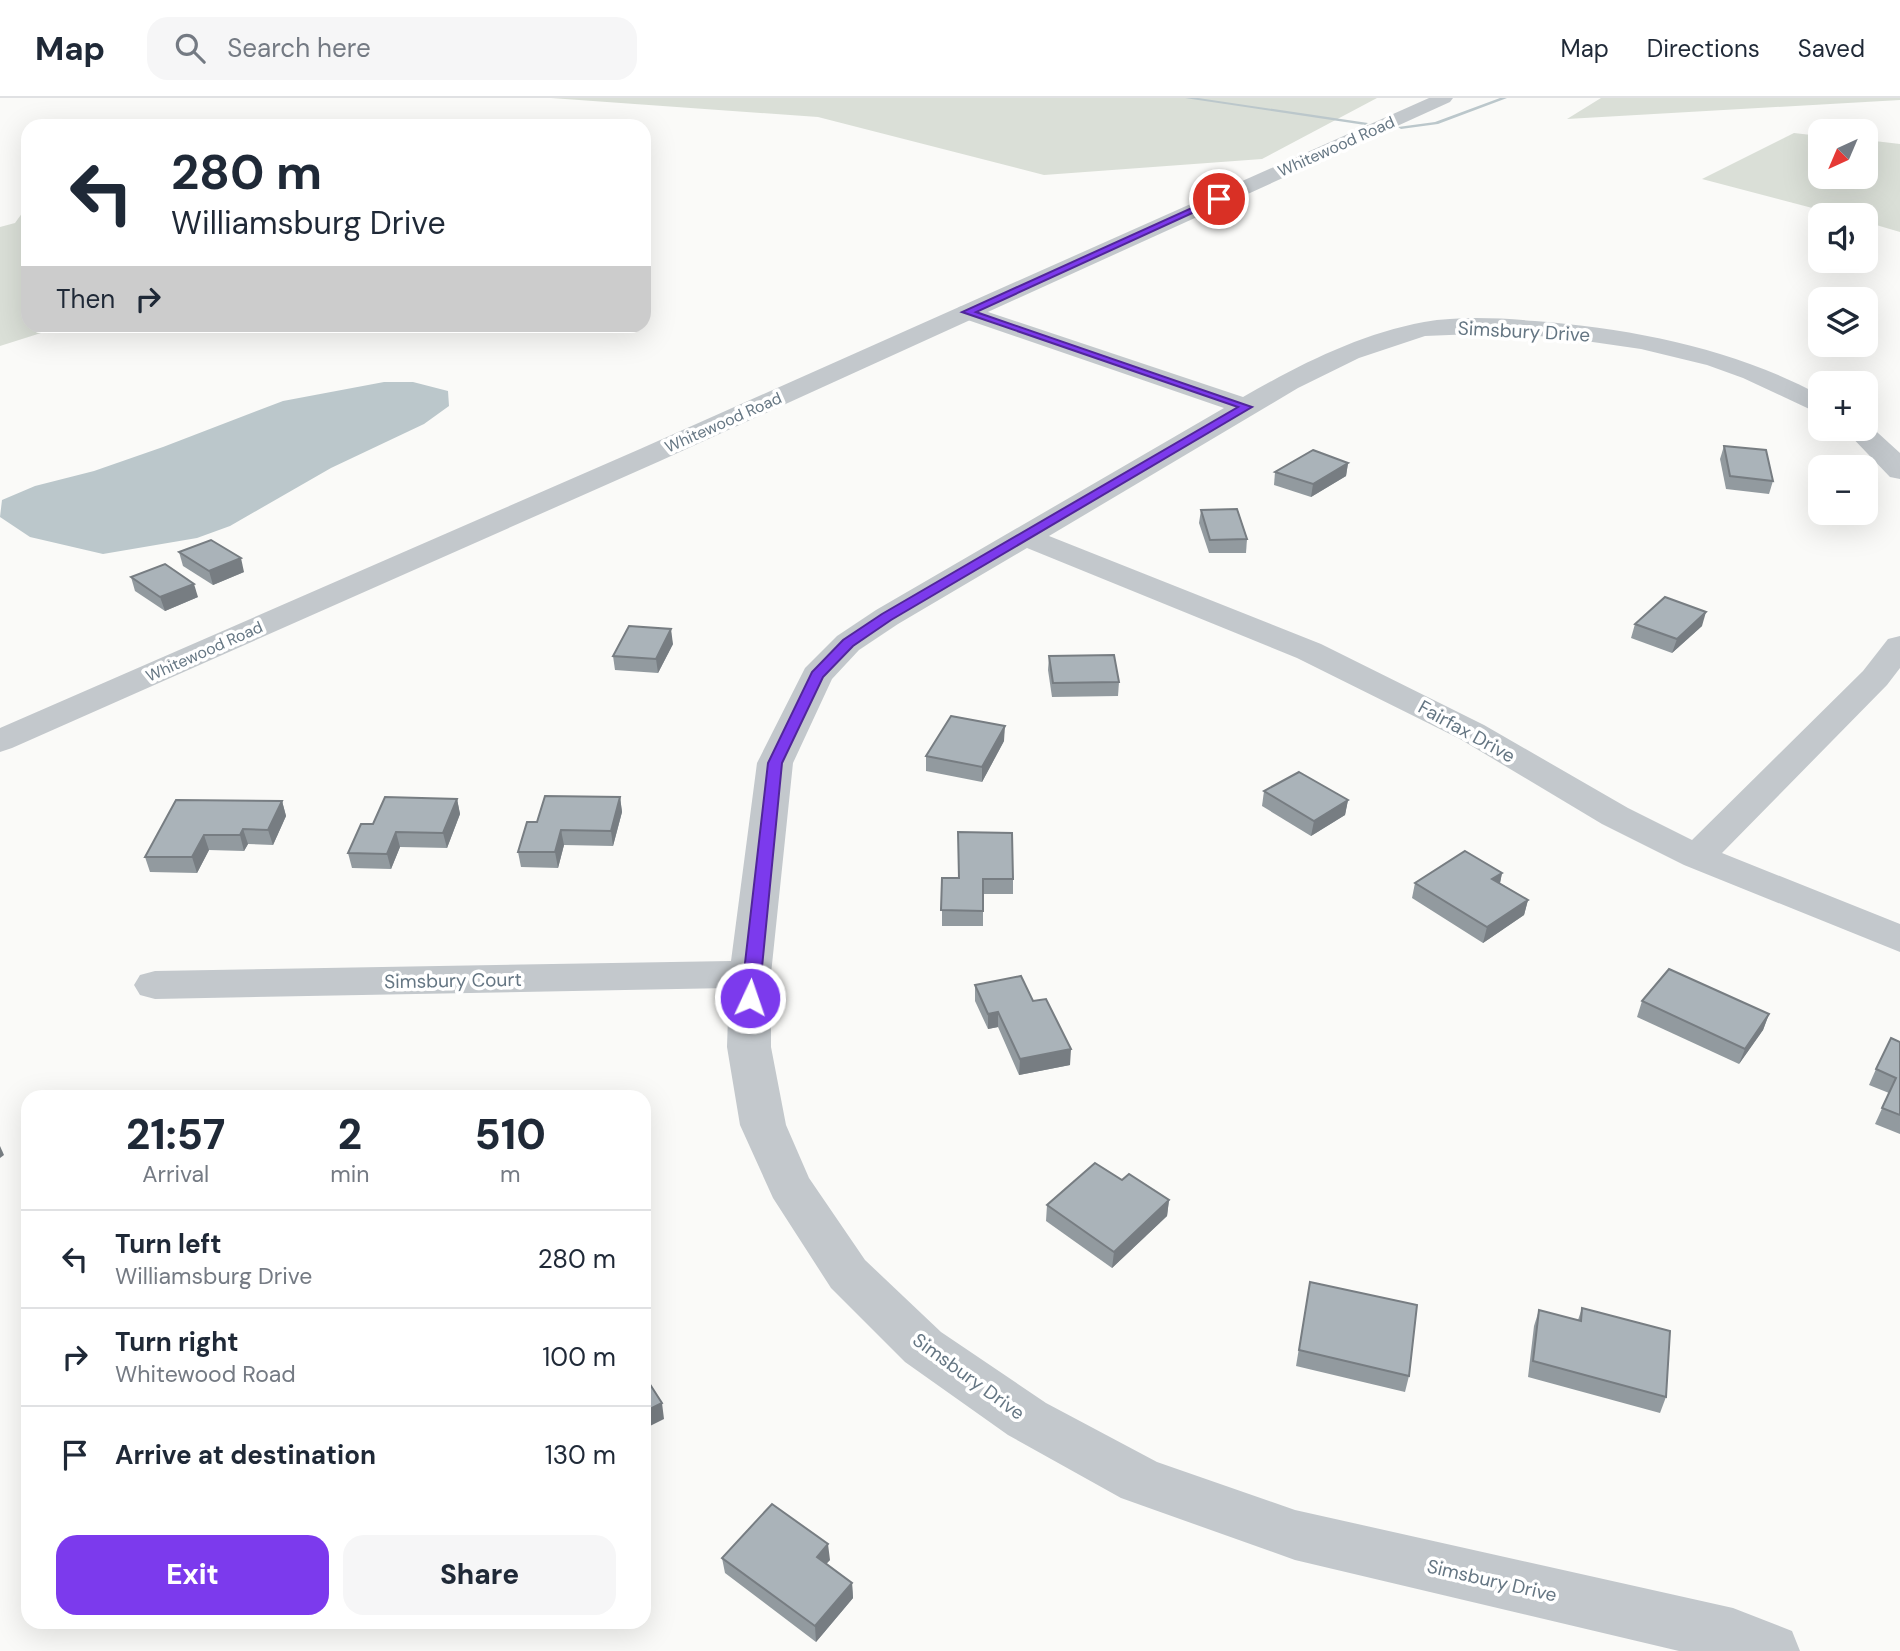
<!DOCTYPE html>
<meta charset="utf-8">
<style>
:root{--surface:#fff;--page:#f6f6f7;--text:#1f2937;--muted:#747a83;--line:#e0e1e3;--accent:#7c3aed}
body{margin:0;font-family:"DM Sans",sans-serif;background:var(--page);color:var(--text);height:100vh;display:flex;flex-direction:column;font-size:26px;white-space:nowrap}
*{box-sizing:border-box;margin:0}
p{font-size:23px;color:var(--muted)}
.icon{flex:none;width:38px;height:38px;fill:none;stroke:currentColor;stroke-width:2;stroke-linecap:round;stroke-linejoin:round}
.map{position:relative;flex:1;overflow:hidden}
.sheet{position:absolute;left:21px;top:992px;width:630px;height:539px;display:flex;flex-direction:column;background:var(--surface);border-radius:21px;box-shadow:0 7px 28px #0002}
.sheet>*{flex:none}
.guide{position:absolute;left:21px;top:21px;width:630px;height:214px;border-radius:21px;box-shadow:0 7px 28px #0002;background:#fff;color:var(--text);overflow:hidden}
.needle{width:46px;rotate:224deg}
.tools{position:absolute;left:1808px;top:21px;display:grid;gap:14px}
.tools a{display:grid;place-items:center;width:70px;height:70px;border-radius:14px;background:var(--surface);box-shadow:0 7px 28px #0002;font-size:35px}
.pin{position:absolute;display:grid;place-items:center;width:60px;height:60px;color:#fff;margin:-30px;border:4px solid #fff;border-radius:50%;box-shadow:0 2px 7px #0007}
.me{position:absolute;width:77px;margin:-38px;rotate:3deg;stroke-linejoin:round;filter:drop-shadow(0 0 5px #0008)}
.turn{display:flex;align-items:center;gap:24px;height:147px;padding:0 35px;font-size:32px}
.turn .icon{width:91px;height:91px;stroke-width:2.5}
.turn b{display:block;font-size:49px;line-height:60px}
.then{display:flex;align-items:center;height:66px;padding:0 35px;background:#0003;gap:14px;font-size:26px}
.eta{display:flex;justify-content:space-evenly;align-items:center;height:119px;text-align:center}
.eta b{font-size:42px;font-weight:800;line-height:49px}
.primary-button{display:flex;gap:14px;margin-top:auto;padding:14px 35px}
.primary-button a{flex:1;height:80px;border-radius:21px;background:var(--accent);color:#fff;font-size:28px;font-weight:800;line-height:80px;text-align:center}
.primary-button a+a{background:var(--page);color:var(--text)}
ul{padding:0;list-style:none}
li{display:flex;align-items:center;gap:21px;height:98px;padding:0 35px;border-top:2px solid var(--line)}
li div{flex:1}
li b{display:block;font-size:26px}
li em{font-style:normal}
header{display:flex;align-items:center;gap:42px;box-sizing:border-box;height:98px;padding:0 35px;background:var(--surface);border-bottom:2px solid var(--line)}
header strong{font-size:33px}
nav{display:flex;gap:38px;margin-inline-start:auto;font-size:24px}
.search{width:490px;height:63px;background:var(--page);display:flex;align-items:center;gap:18px;box-sizing:border-box;padding:0 24px;border-radius:21px;color:var(--muted);font-size:26px}
.map>svg:first-child{display:block}
.green{fill:#dadfd7}
.water{fill:#bbc7cb}
.lines{fill:none;stroke-linecap:round;stroke-linejoin:round}
.stream{fill:#bbc7cb;fill-rule:evenodd}
.minor{fill:#c3c8cc;fill-rule:evenodd}
.tertiary{fill:#c3c8cc;fill-rule:evenodd}
.wall{fill:#929a9f}
.shaded-wall{fill:#777d82}
.building{fill:#aab3b9;stroke:#777d82;stroke-width:2}
.route{fill:#7c3aed;stroke:#51269a;stroke-width:2}
.labels{text-anchor:middle;stroke-width:7;stroke-linejoin:round;paint-order:stroke}
.far-street-label{font-size:16px;fill:#657683;stroke:#fff}
.street-label{font-size:19px;fill:#657683;stroke:#fff}
</style>
<header>
<strong>Map</strong>
<div class="search"><svg class="icon" aria-label="search" viewBox="0 0 24 24"><circle cx="10" cy="10" r="6"/><path d="M15 15l6 6"/></svg>Search here</div>
<nav><a>Map</a><a>Directions</a><a>Saved</a></nav>
</header>
<div class="map">
<svg width="1900" height="1553" viewBox="0 0 1900 1553">
<rect width="100%" height="100%" fill="#fafaf8"/>
<g class="green">
<path d="M551 0H1377L1262 61 1044 77 818 19Z"/>
<path d="M1601 0H1900V2L1567 21Z"/>
<path d="M1794 35 1820 38V79H1866V42L1900 46V134L1866 124V117H1839L1702 81Z"/>
<path d="M28 107V228H63L0 248V129L15 125Z"/>
</g>
<path class="water" d="M384 284H413L448 293 449 308 424 326 331 370 230 428 197 440 103 456 30 439 0 419 2 402 35 388 94 373 163 349 283 303Z"/>
<g class="lines">
<g class="stream">
<path d="M1185 0H1198L1368 25 1365 27Z"/>
<path d="M1500 0H1507L1438 26 1401 31 1398 29 1435 24Z"/>
</g>
<g class="minor">
<path d="M967 207 1243 299C1299 267 1359 236 1424 224 1460 218 1498 220 1535 223 1634 231 1732 250 1820 297V316L1743 280 1707 267 1641 251 1565 240 1498 235 1425 238 1359 260 1298 290 1049 438 1321 546 1484 627 1628 710 1692 742 1863 573 1888 541 1900 538V570L1887 587 1722 755 1900 826V854L1684 767 1602 726 1460 641 1297 560 1027 450 898 526 859 552 832 581 793 665 771 876V949L786 1027 809 1080 865 1162 941 1234 1046 1305 1157 1364 1295 1412 1733 1510 1792 1533 1800 1553H1679L1295 1462 1121 1400 1008 1337 905 1264 831 1190 773 1100 740 1027 727 949 729 890 155 901 140 897 134 887 140 877 155 873 731 863 757 665 805 570 837 538 876 512 1224 310 959 219 955 214 959 209Z"/>
<path d="M1867 325 1900 355V381L1890 379 1844 331H1866Z"/>
</g>
<path class="tertiary" d="M1429 0H1453L1450 4 660 363 12 650 0 654V630L640 351Z"/>
</g>
<g class="wall">
<path d="M1724 348 1773 383 1769 396 1726 391 1720 361Z"/>
<path d="M1348 365 1346 378 1311 399 1274 387 1275 374Z"/>
<path d="M1201 412 1247 441 1246 455H1209L1199 425Z"/>
<path d="M179 454 244 474 213 487 183 468Z"/>
<path d="M131 479 198 499 165 513 135 493Z"/>
<path d="M1635 526 1702 528 1672 555 1631 540Z"/>
<path d="M673 546 658 575 615 572 613 558Z"/>
<path d="M1049 558 1119 584 1118 598 1052 599 1048 572Z"/>
<path d="M1004 643 982 684 926 673V658Z"/>
<path d="M1264 693 1348 702 1345 717 1311 738 1262 708Z"/>
<path d="M620 699 622 714 613 748 564 747 558 770 521 769 518 754 537 724Z"/>
<path d="M457 701 460 716 447 750 400 749 391 771 352 770 348 755 373 726Z"/>
<path d="M282 703 286 718 273 747 248 746 244 753 209 752 197 775 150 774 145 759Z"/>
<path d="M1502 775 1500 785 1528 802 1524 817 1483 845 1412 800 1415 785Z"/>
<path d="M942 780 1013 781V796H983V828H942Z"/>
<path d="M975 887 1033 903 1070 967 1019 977 998 929 988 931 975 903Z"/>
<path d="M1642 903 1769 916 1763 932 1739 966 1637 919Z"/>
<path d="M1900 944V1036L1875 1026 1889 995 1869 987 1876 971Z"/>
<path d="M1122 1082 1169 1102 1167 1118 1112 1170 1046 1123 1047 1107Z"/>
<path d="M1310 1184 1409 1278 1405 1294 1296 1268Z"/>
<path d="M1582 1210 1666 1299 1660 1315 1528 1279 1534 1228 1539 1212 1578 1222Z"/>
<path d="M722 1460 830 1462 826 1465 852 1485 853 1500 816 1544 725 1475Z"/>
</g>
<g class="shaded-wall">
<path d="M1348 365 1346 378 1311 399 1313 386Z"/>
<path d="M241 460 244 474 213 487 209 473Z"/>
<path d="M194 486 198 499 165 513 160 499Z"/>
<path d="M1706 514 1702 528 1672 555 1677 541Z"/>
<path d="M671 531 673 546 658 575 656 561Z"/>
<path d="M1005 628 1004 643 982 684V669Z"/>
<path d="M620 699 622 714 613 748 611 733Z"/>
<path d="M457 701 460 716 447 750 443 735Z"/>
<path d="M1348 702 1345 717 1311 738 1314 723Z"/>
<path d="M282 703 286 718 273 747 268 732Z"/>
<path d="M243 731 248 746 244 753 240 737Z"/>
<path d="M561 732 564 747 558 770 555 754Z"/>
<path d="M396 734 400 749 391 771 387 756Z"/>
<path d="M204 737 209 752 197 775 192 759Z"/>
<path d="M1502 775 1499 790 1492 781Z"/>
<path d="M1528 802 1524 817 1483 845 1487 829Z"/>
<path d="M998 914V929L988 931V916Z"/>
<path d="M1769 916 1763 932 1739 966 1745 951Z"/>
<path d="M1071 951 1070 967 1019 977 1020 961Z"/>
<path d="M0 1048 4 1057 0 1060Z"/>
<path d="M1169 1102 1167 1118 1112 1170 1114 1154Z"/>
<path d="M662 1305 664 1321 644 1331V1314Z"/>
<path d="M828 1446 830 1462 819 1474 817 1459Z"/>
<path d="M852 1485 853 1500 816 1544 815 1528Z"/>
</g>
<g class="building">
<path d="M1724 348 1766 352 1773 383 1730 378Z"/>
<path d="M1313 352 1348 365 1313 386 1275 374Z"/>
<path d="M1237 411 1247 441 1210 442 1201 412Z"/>
<path d="M211 442 241 460 209 473 179 454Z"/>
<path d="M165 466 194 486 160 499 131 479Z"/>
<path d="M1665 499 1706 514 1677 541 1635 526Z"/>
<path d="M629 528 671 531 656 561 613 558Z"/>
<path d="M1114 557 1119 584 1053 585 1049 558Z"/>
<path d="M951 618 1005 628 982 669 926 658Z"/>
<path d="M1299 674 1348 702 1314 723 1264 693Z"/>
<path d="M545 698 620 699 611 733 561 732 555 754H518L527 724H537Z"/>
<path d="M385 699 457 701 443 735 396 734 387 756 348 755 361 726H373Z"/>
<path d="M176 702 282 703 268 732 243 731 240 737H204L192 759H145Z"/>
<path d="M958 734 1012 735 1013 781H983V813L941 812 942 780H959Z"/>
<path d="M1465 753 1502 775 1492 781 1528 802 1487 829 1415 785Z"/>
<path d="M1669 871 1769 916 1745 951 1642 903Z"/>
<path d="M1021 878 1033 903 1046 901 1071 951 1020 961 998 914 988 916 975 887Z"/>
<path d="M1891 940 1900 944V1017L1882 1010 1896 980 1876 971Z"/>
<path d="M1095 1065 1122 1082 1129 1076 1169 1102 1114 1154 1047 1107Z"/>
<path d="M1310 1184 1417 1207 1409 1278 1299 1252Z"/>
<path d="M1582 1210 1670 1233 1666 1299 1533 1263 1539 1212 1581 1223Z"/>
<path d="M644 1277 662 1305 644 1314Z"/>
<path d="M772 1406 828 1446 817 1459 852 1485 815 1528 722 1460Z"/>
</g>
<path class="route" d="M1216 99 1223 101 976 214 1252 309 891 522 853 548 823 579 782 665 759 900 750 906 744 905 741 900 768 665 812 574 843 542 882 516 1238 309 962 214Z"/>
<g class="labels">
<g class="far-street-label">
<text transform="translate(1336 48) rotate(-24)" y="6">Whitewood Road</text>
<text transform="translate(723 324) rotate(-24)" y="6">Whitewood Road</text>
<text transform="translate(204 553) rotate(-24)" y="6">Whitewood Road</text>
</g>
<g class="street-label">
<text transform="translate(1524 233) rotate(3)" y="7">Simsbury Drive</text>
<text transform="translate(1467 633) rotate(29)" y="7">Fairfax Drive</text>
<text transform="translate(453 882) rotate(-1)" y="7">Simsbury Court</text>
<text transform="translate(969 1278) rotate(36)" y="7">Simsbury Drive</text>
<text transform="translate(1492 1482) rotate(13)" y="7">Simsbury Drive</text>
</g>
</g>
</svg>
<div class="tools">
<a><svg class="needle" viewBox="-14 -14 28 28"><path d="M0-13l5 13h-10z" fill="#e53935"/><path d="M0 13l5-13h-10z" fill="#747a83"/></svg></a>
<a><svg class="icon" aria-label="sound" viewBox="0 0 24 24"><path d="M4 9h4l5-4v14l-5-4H4zM17 9q2 3 0 6"/></svg></a>
<a><svg class="icon" aria-label="layers" viewBox="0 0 24 24"><path d="M12 4l9 5-9 5-9-5zM3 14l9 5 9-5"/></svg></a>
<a>+</a>
<a>−</a>
</div>
<div class="pin" style="left:1219px;top:101px;background:#d93025"><svg class="icon" aria-label="arrive" viewBox="0 0 24 24"><path d="M6 21V4h12l-3 4 3 4H6"/></svg></div>
<svg class="me" style="left:750px;top:900px" viewBox="-20 -20 40 40"><circle r="17" fill="#7c3aed" stroke="#fff" stroke-width="3"/><path d="M0-11L8 9 0 5-8 9z" fill="#fff"/></svg>
<div class="guide">
<div class="turn"><svg class="icon" aria-label="left" viewBox="0 0 24 24"><path d="M17 20v-9H6M10 6l-5 5 5 5"/></svg><div><b>280 m</b>Williamsburg Drive</div></div>
<div class="then">Then<svg class="icon" aria-label="right" viewBox="0 0 24 24"><path d="M7 20v-9h11M14 6l5 5-5 5"/></svg></div>
</div>
<section class="sheet">
<div class="eta">
<div><b>21:57</b><p>Arrival</p></div>
<div><b>2</b><p>min</p></div>
<div><b>510</b><p>m</p></div>
</div>
<ul>
<li><svg class="icon" aria-label="left" viewBox="0 0 24 24"><path d="M17 20v-9H6M10 6l-5 5 5 5"/></svg><div><b>Turn left</b><p>Williamsburg Drive</p></div><em>280 m</em></li>
<li><svg class="icon" aria-label="right" viewBox="0 0 24 24"><path d="M7 20v-9h11M14 6l5 5-5 5"/></svg><div><b>Turn right</b><p>Whitewood Road</p></div><em>100 m</em></li>
<li><svg class="icon" aria-label="arrive" viewBox="0 0 24 24"><path d="M6 21V4h12l-3 4 3 4H6"/></svg><div><b>Arrive at destination</b></div><em>130 m</em></li>
</ul>
<div class="primary-button"><a>Exit</a><a>Share</a></div>
</section>
</div>
